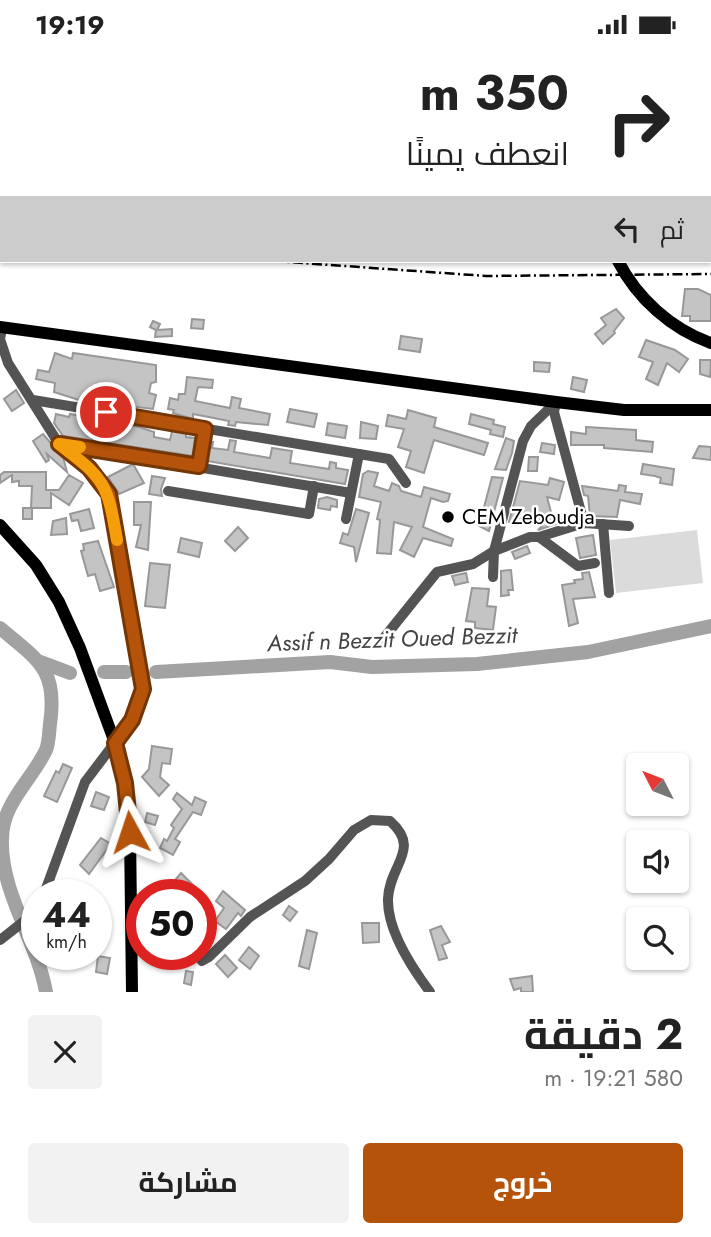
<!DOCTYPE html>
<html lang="ar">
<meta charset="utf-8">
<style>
:root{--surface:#fff;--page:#f2f2f2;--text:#222;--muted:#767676;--accent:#b45309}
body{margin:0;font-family:Jost,Cairo,sans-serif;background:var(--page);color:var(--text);direction:rtl;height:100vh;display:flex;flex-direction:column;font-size:26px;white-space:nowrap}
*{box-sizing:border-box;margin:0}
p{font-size:23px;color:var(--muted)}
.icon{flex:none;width:38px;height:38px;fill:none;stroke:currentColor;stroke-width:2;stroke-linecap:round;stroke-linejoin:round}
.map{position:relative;height:943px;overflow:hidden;direction:ltr}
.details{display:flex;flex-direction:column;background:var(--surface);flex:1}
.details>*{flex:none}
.hud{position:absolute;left:0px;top:0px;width:712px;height:214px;box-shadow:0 2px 5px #0004;direction:rtl;background:#fff;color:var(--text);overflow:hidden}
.needle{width:46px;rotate:312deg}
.buttons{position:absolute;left:626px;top:704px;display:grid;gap:14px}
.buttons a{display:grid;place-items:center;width:63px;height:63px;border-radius:7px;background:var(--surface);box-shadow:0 2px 5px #0004;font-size:35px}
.speed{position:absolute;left:21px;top:830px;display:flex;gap:14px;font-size:35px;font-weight:700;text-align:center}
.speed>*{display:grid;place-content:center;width:91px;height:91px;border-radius:50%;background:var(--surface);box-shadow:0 2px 5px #0004;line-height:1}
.speed small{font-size:18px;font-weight:400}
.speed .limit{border:10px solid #d22;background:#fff;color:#111}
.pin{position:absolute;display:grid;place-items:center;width:60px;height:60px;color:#fff;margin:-30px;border:4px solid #fff;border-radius:50%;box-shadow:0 2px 7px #0007}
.me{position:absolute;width:77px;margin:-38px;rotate:355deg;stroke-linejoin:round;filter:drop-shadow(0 0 5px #0008)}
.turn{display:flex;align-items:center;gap:24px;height:147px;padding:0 28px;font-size:32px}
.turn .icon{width:91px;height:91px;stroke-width:2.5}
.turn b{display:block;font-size:49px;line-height:60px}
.then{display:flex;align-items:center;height:66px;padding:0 28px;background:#0003;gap:14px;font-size:26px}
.round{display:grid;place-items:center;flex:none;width:74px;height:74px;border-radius:7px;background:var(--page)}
.head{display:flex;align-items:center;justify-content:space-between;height:119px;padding:0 28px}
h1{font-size:42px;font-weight:700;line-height:52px}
.cta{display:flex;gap:14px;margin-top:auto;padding:14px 28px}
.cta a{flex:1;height:80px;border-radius:7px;background:var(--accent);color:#fff;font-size:28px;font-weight:700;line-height:80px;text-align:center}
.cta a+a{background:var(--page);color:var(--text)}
.status{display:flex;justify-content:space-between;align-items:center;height:49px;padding:0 35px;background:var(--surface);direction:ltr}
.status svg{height:19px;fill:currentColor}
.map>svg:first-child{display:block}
.green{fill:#dbdbdb}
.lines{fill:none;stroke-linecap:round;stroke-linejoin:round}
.river{stroke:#a2a2a2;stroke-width:14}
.building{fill:#c4c4c4;stroke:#989898;stroke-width:2}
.minor{stroke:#545454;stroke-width:10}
.major{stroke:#000;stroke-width:12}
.rail{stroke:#000;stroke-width:2.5;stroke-dasharray:10 3.5 2 3.5;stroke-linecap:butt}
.route-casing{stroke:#753606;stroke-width:18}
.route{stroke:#b45309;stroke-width:12}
.slow{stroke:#f59e0b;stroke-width:12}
.poi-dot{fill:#000;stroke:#fff;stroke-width:2.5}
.labels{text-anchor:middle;stroke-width:5;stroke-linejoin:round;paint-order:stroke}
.poi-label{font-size:21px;fill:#000;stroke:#fff;text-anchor:start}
.water-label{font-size:23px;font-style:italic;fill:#434343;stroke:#fff}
</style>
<div class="status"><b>19:19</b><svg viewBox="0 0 49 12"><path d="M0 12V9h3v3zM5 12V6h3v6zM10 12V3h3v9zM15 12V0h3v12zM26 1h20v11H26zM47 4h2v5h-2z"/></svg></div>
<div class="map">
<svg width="711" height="943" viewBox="0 0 711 943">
<rect width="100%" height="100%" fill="#fff"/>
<path class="green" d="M697 481 703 534 616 544 610 491Z"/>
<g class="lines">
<g class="river">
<path d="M0 579C38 611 58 620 50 675 49 683 49 694 46 701 32 731 2 754 2 790 0 843 37 892 46 943"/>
<path d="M38 612 70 624"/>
<path d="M104 623H126"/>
<path d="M156 623 330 613 372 618 477 615 588 603 711 577"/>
</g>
</g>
<g class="building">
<path d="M685 240H698L711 246V272H690V267H682Z"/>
<path d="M616 260 624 269 614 282 615 284 603 295 595 285 606 276 601 269Z"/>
<path d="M192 270 204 271 203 280 191 279Z"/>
<path d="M153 272 160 275 157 281 172 280V287L155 288 156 281 150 278Z"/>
<path d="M401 287 422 290 420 303 399 300Z"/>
<path d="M646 291 675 301 688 310 679 323 667 314 658 336 646 330 653 313 639 308Z"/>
<path d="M55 304 72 310 73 304 156 316V333L151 334 149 344 156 346 153 360 79 351 54 343 55 334 36 330 38 321 49 323Z"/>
<path d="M700 311H711L710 328 700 325Z"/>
<path d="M534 313 550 314 549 323 534 322Z"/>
<path d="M187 328 213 331 212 339 198 338 195 352 230 359 232 348 241 350 239 359 270 365 268 376 236 373 235 377 228 376 229 372 193 365V370L173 364 174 361 168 360 170 349 178 351 179 345H185Z"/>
<path d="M573 328 587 331 584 343 571 340Z"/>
<path d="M16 341 24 354 12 362 4 350Z"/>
<path d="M290 360 317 365 314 378 287 373Z"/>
<path d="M408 361 436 369 434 378 488 394 484 406 434 391 424 424 406 418 411 402 398 398 404 380 386 377 388 366 406 370Z"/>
<path d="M56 365 69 368 70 365 139 378 154 383V388L170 391 172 382 186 384V388L195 389 193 407 63 387 54 374Z"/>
<path d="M471 365 494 371 493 375 505 378 503 388 490 385 491 381 469 375Z"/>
<path d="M361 373 378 377 376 390 360 389Z"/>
<path d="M328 374 347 377 345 389 326 386Z"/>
<path d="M586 378 636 381V391L653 393 652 403 604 399V396H571V383L586 385Z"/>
<path d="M43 385 63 408 67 423 47 405 49 411 46 413 33 392Z"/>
<path d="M506 389 514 392 512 404 506 421 495 420Z"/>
<path d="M230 391 236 392 234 403 270 409 272 399 292 402 290 414 329 420 330 413 336 414V419L348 421 345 435 207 412 210 393H213L212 399 228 401Z"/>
<path d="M542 394 555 396 554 405 540 403Z"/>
<path d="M699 397 711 398V411L693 409Z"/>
<path d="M529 408H538L537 422H528Z"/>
<path d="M133 415 144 434 119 445 108 428Z"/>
<path d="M643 415 674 420 672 436 660 434 661 429 655 427 641 425Z"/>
<path d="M368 422 378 424 374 437 389 442 392 434 399 437 401 442 421 448 424 438 450 445 448 452 443 453 431 449 423 478 453 490 451 497 423 489 414 508 400 501 412 478 394 473 391 505 377 504 380 471 377 470 381 453 359 448 363 425Z"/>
<path d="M4 423H46V441H59L69 426 83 434 69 456 51 444V459H32V470H23V459H31L32 437H19V432L12 433V426L0 434V426Z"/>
<path d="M152 427 165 429 161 440 162 447 149 445Z"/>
<path d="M492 428 503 429 489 482 479 477Z"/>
<path d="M550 429 564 433 559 451 547 448 552 467 558 465 565 472 538 481 542 477 539 467 526 466 525 470 518 469 517 474 509 473 520 432 548 436Z"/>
<path d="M619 436 626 437 625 443 642 445 640 455 620 451 617 468 590 467 588 447 584 446 582 437 618 442Z"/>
<path d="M327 448 337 451V458L331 457 330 461 318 459 319 450Z"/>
<path d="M134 453H151L148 501 136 498 141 476H134Z"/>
<path d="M89 460 94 479 81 482 78 471 72 472 70 465Z"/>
<path d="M356 460 369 464 356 513 354 498 340 494 343 484 348 486Z"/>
<path d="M66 469 67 485 51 486 53 472Z"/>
<path d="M238 478 248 489 235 502 225 492Z"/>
<path d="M593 486 596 506 580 509 576 489Z"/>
<path d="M181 489 202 494 199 508 178 503Z"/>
<path d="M98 492 114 538 100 542 95 525 88 527 81 502 84 501 83 495Z"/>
<path d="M527 497 530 504 515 510 512 503Z"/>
<path d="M150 514 170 516 165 559 145 557Z"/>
<path d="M511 521 513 541H508L509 546 501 547V522Z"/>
<path d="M589 523 595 548 573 550 578 574 569 577 562 536 575 534 574 531 583 530 582 524Z"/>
<path d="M466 524 468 533 455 536 452 527Z"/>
<path d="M472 539 489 540 487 557 496 558 493 581 475 579V573L466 572Z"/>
<path d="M152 697 172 700 170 715 162 714 160 728 169 736 159 747 142 728 149 720Z"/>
<path d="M63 715 72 719 57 753 44 747 56 722 59 724Z"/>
<path d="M96 743 109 748 104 761 91 757Z"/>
<path d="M177 744 192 756 195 748 206 753 201 766 193 763 175 790 180 793 173 806 160 799 164 790 167 792 174 779 171 776 182 760 173 750Z"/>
<path d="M147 764 158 767 155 776 145 773Z"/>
<path d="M101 789 111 795 89 825 80 816Z"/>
<path d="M181 824 195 838 187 845H181L171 836Z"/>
<path d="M223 842 245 861 241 867 238 864 226 880 215 872 224 859 216 852Z"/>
<path d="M289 857 297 863 290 872 283 866Z"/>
<path d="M362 874H379V893L363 894Z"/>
<path d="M441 877 450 893 442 896 447 909 439 911 430 881Z"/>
<path d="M307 881 317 884 309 920 299 917Z"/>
<path d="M249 898 259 907 250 920 239 911Z"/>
<path d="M163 905H189V908L184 917Z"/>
<path d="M225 906 237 919 228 928 216 915Z"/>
<path d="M98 907 110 909 107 925 96 923Z"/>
<path d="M186 922 193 923 191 936 184 934Z"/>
<path d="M532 927 533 943H521V939L514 941 510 930Z"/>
</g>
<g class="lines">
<g class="minor">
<path d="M97 0 100 2"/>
<path d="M391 0 392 2"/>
<path d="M568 2V0"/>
<path d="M2 279 0 290 8 314 59 395 89 419 109 445 143 640 132 671 85 733 44 845"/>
<path d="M33 351 389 410 406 434"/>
<path d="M556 353 554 363 584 474"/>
<path d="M61 395 351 444"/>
<path d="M199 417 204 380"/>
<path d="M168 442 309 465 314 437"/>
<path d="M346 470 359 405"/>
<path d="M603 475 609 544"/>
<path d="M539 488 578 517 595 514"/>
<path d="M493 528 494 502 523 392 531 377 556 353"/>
<path d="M379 595 437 523 473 515 494 502 530 488H539L584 474 629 477"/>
<path d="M0 891 37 862"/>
<path d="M196 905 202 912 209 908 250 868 305 832 329 810 354 781 371 771 390 772C422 800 389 816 388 850 387 882 412 919 430 943"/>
</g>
<g class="major">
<path d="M42 0 45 2"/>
<path d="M618 212C637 249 671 280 711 294"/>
<path d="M0 278 556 353 624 361H711"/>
<path d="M0 476 36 516 59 553 80 599 115 694 125 734 130 783 132 943"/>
</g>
<g class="rail">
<path d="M0 184 2 185"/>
<path d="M274 212 486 227 711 225"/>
</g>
</g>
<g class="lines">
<defs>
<path id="route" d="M106 363 205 380 199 417 59 395 89 419 109 445 143 640 132 671 115 694 125 734 130 783"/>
</defs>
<use href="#route" class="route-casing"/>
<use href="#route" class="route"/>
<path class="slow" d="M80 398 59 395C106 431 107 434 117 491"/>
</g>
<circle class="poi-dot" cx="448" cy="468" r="7"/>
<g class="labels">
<g class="poi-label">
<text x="462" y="475">CEM Zeboudja</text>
</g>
<g class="water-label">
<text transform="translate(392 590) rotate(-2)" y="8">Assif n Bezzit Oued Bezzit</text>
</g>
</g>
</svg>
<div class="buttons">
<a><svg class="needle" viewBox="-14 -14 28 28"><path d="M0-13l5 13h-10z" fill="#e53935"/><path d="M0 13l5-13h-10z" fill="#767676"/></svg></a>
<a><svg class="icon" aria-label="sound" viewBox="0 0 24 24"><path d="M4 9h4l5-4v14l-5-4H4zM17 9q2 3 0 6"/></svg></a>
<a><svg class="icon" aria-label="search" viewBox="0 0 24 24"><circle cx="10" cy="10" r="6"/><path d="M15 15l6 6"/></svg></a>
</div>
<div class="speed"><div>44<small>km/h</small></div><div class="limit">50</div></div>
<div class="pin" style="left:106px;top:363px;background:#d93025"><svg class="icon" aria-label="arrive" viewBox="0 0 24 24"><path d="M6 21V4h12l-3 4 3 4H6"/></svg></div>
<svg class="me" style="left:130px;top:783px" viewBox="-20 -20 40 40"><path d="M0-17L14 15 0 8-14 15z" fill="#b45309" stroke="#fff" stroke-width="4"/></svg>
<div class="hud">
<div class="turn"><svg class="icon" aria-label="right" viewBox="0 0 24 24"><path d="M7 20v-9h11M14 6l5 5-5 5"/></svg><div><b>350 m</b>انعطف يمينًا</div></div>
<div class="then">ثم<svg class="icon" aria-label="left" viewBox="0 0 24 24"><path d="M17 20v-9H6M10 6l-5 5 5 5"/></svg></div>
</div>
</div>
<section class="details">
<div class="head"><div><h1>2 دقيقة</h1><p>580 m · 19:21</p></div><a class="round"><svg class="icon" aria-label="close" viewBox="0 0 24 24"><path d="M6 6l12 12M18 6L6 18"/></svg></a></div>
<div class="cta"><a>خروج</a><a>مشاركة</a></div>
</section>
